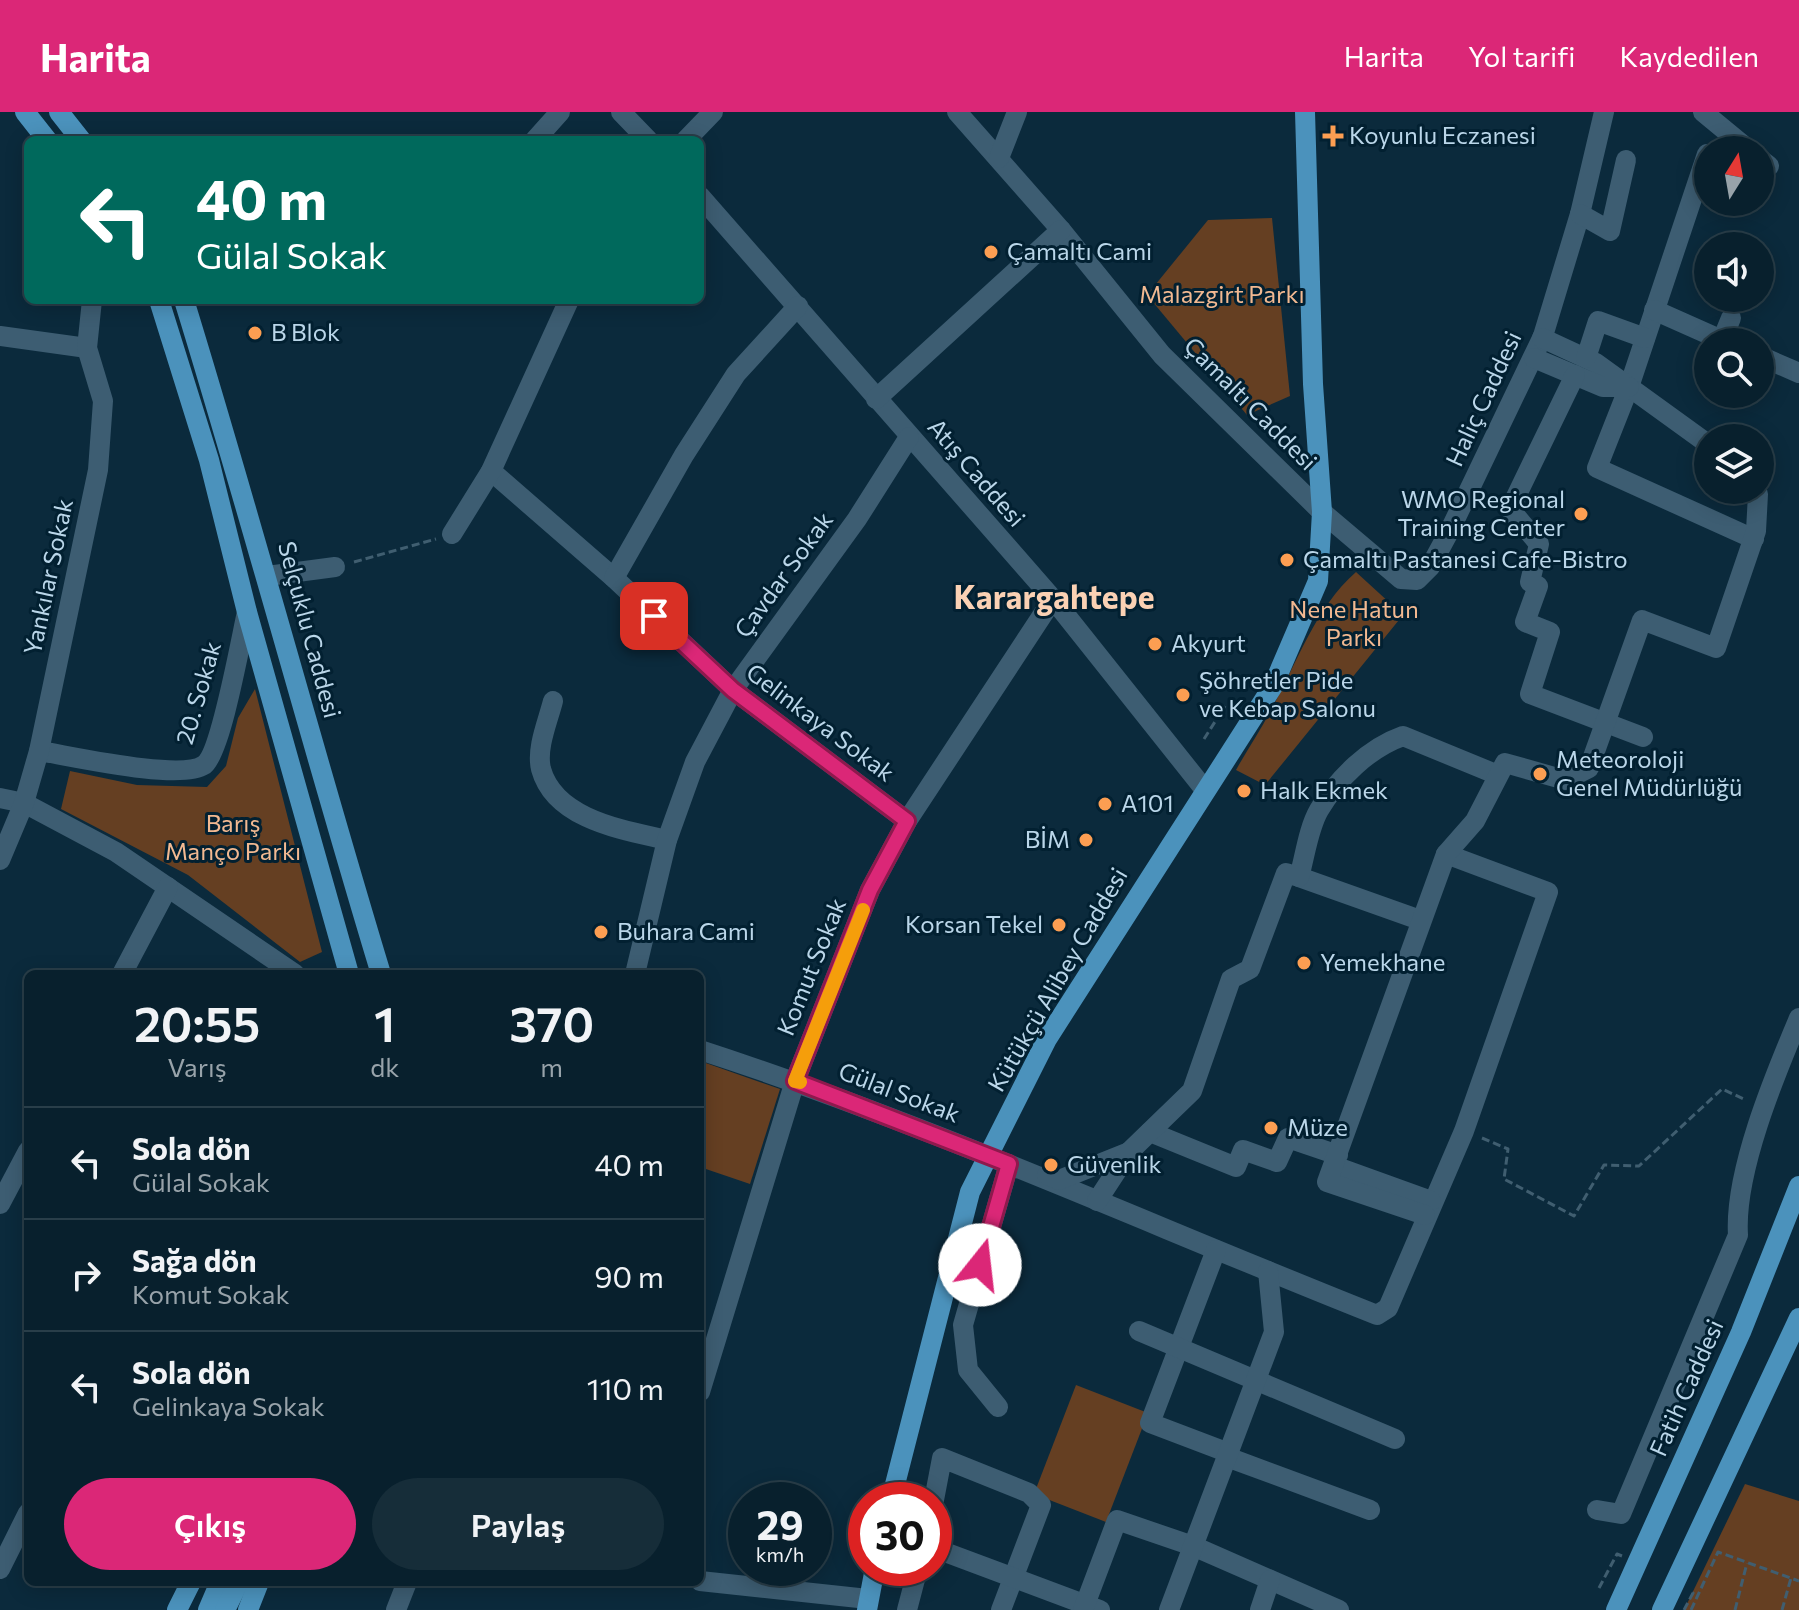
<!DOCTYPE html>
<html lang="tr">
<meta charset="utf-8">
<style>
:root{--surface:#08202d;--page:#162d39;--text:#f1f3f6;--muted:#98a3aa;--line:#293e49;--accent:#db2777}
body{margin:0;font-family:Commissioner,sans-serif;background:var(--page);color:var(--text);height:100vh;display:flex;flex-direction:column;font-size:30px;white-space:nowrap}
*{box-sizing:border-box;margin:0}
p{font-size:26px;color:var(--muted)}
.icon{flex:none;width:44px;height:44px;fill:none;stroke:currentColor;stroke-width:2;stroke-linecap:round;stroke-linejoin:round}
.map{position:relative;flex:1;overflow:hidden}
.details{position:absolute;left:24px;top:858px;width:680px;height:616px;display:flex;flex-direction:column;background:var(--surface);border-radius:12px;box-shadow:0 4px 20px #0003,0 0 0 2px var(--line)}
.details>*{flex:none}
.hud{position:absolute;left:24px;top:24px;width:680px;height:168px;border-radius:12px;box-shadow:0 4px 20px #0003,0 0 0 2px var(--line);background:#00695c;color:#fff;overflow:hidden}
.needle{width:52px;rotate:11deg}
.tools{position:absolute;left:1694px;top:24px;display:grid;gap:16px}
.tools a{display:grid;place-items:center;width:80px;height:80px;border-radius:50%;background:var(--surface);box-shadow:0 4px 20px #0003,0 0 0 2px var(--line);font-size:40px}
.speed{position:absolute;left:728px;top:1370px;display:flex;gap:16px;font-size:40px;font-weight:700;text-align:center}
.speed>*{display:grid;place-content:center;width:104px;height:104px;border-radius:50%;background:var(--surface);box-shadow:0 4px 20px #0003,0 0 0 2px var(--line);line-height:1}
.speed small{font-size:20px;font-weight:400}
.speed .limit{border:12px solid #d22;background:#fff;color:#111}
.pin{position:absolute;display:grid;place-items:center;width:68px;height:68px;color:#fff;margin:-34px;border-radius:16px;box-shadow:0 4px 12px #0006}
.me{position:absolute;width:88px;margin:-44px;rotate:16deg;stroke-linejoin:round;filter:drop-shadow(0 0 6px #0008)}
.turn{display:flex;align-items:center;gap:28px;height:168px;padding:0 40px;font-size:36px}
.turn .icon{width:104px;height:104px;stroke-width:2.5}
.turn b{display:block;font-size:56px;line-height:68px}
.eta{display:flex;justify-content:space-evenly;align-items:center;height:136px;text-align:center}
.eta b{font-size:48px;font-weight:600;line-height:56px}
.button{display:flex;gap:16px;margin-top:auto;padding:16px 40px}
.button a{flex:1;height:92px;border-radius:48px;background:var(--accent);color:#fff;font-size:32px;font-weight:600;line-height:92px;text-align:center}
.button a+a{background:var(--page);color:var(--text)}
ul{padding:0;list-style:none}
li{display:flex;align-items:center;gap:24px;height:112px;padding:0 40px;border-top:2px solid var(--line)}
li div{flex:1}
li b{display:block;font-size:30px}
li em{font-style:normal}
header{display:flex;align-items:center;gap:48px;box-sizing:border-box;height:112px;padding:0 40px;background:var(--accent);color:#fff}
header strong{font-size:38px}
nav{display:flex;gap:44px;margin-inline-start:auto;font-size:28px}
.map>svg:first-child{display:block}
.green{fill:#653f22}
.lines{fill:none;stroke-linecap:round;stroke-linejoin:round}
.path{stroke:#405e70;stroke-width:3;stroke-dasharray:8 4;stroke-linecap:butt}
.minor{stroke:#3d5d72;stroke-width:20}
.major{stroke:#4b92bc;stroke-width:20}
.route-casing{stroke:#8e194d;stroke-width:20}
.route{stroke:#db2777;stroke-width:14}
.slow{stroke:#f59e0b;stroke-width:14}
.poi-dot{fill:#fc9e52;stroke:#022031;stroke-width:3}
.labels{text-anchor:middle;stroke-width:6;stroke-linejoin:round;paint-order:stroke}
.poi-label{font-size:24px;fill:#bad6e9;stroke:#022031;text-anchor:start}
.park-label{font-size:24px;fill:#f2b991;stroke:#022031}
.street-label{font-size:24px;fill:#bad6e9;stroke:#022031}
.district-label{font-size:32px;font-weight:bold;fill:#fad1b4;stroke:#022031}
</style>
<header>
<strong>Harita</strong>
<nav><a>Harita</a><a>Yol tarifi</a><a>Kaydedilen</a></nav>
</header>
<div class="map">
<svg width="1799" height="1498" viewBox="0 0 1799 1498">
<rect width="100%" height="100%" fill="#0b2a3c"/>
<g class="green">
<path d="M1272 106 1290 284 1247 303 1147 183 1208 108Z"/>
<path d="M1356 460 1403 503 1265 673 1236 658C1247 638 1260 619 1271 598 1297 551 1315 496 1356 460Z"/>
<path d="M255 577 322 840 300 850 188 763 61 697 70 659 137 673 207 675 226 654 238 606Z"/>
<path d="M700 949 780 977 750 1072 700 1055Z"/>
<path d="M1076 1273 1148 1301 1106 1410 1034 1382Z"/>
<path d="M1745 1372 1799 1389V1498H1684Z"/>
</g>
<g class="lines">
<g class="path">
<path d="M354 450 436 427"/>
<path d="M1204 627 1225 594"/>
<path d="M1482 1026 1508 1037 1504 1067 1574 1104 1604 1053 1639 1054 1722 977 1746 988"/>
<path d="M1599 1476 1617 1442 1622 1444"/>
<path d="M1684 1498 1693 1481 1689 1479"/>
<path d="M1691 1498 1718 1440 1799 1469"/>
<path d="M1735 1498 1747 1451"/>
<path d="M1782 1498 1791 1466"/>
</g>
<g class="minor">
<path d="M621 0 648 28"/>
<path d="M957 0 1061 118 1162 243 1322 400 1401 467 1417 468 1430 455 1450 418 1543 224 1580 102 1604 0"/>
<path d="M1703 0 1749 38"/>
<path d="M535 28 560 0"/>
<path d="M686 28 713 0"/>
<path d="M1707 42 1629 275 1597 356 1754 427"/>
<path d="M999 46 1017 0"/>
<path d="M1760 47 1769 54"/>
<path d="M700 84 1053 487 1205 678"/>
<path d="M1580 102 1610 119 1626 48"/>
<path d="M1654 198 1726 230"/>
<path d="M0 224 87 236"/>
<path d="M1542 226 1596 251 1708 332"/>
<path d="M1722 228 1731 206"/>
<path d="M1760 244 1799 261"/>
<path d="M1534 246 1603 275H1629"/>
<path d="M1586 246 1598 209 1645 226"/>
<path d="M1575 263 1510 397 1539 432 1530 470 1538 474 1525 510 1550 520 1530 582 1643 625"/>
<path d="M876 287 1061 118"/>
<path d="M491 359 614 466 733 578 907 709"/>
<path d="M452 422 491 359 569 188"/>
<path d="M267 464 335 455"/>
<path d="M614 466 684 343 736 262 798 194"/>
<path d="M553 589C548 609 536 636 541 657 555 708 624 718 667 728"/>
<path d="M39 639C71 644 180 669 204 653 221 641 241 526 247 500"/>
<path d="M0 686 24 691 116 740 295 862"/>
<path d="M0 748 24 691 39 639 98 358 103 289 87 236 92 188"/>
<path d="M1299 765 1420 808"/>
<path d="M122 862 168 775"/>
<path d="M635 862 667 728 695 650 733 578 857 407 909 325"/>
<path d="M700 938C931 1013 1152 1114 1377 1203L1388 1196 1464 1019 1548 780 1446 742"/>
<path d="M1150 1020 1236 1055 1243 1038 1277 1050 1288 1026 1338 1043"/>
<path d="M1334 1054 1431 1089"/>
<path d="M1047 1063 1059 1068 1129 1040"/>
<path d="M1097 1089 1129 1040 1192 979 1231 867 1250 857 1286 761 1299 765C1305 745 1308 717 1319 698 1338 666 1369 636 1403 624L1498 663"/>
<path d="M0 1092 28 1039"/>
<path d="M1425 1103 1327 1070 1446 742 1475 709 1505 651 1565 668 1589 656 1642 508 1716 536 1756 419 1758 382 1754 378"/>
<path d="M1216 1138 1150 1311 1229 1341"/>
<path d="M1139 1219 1395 1327"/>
<path d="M700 1280 795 969 870 778 907 709 1053 487"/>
<path d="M998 1295 968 1258 963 1213 1009 1052"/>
<path d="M1227 1345 1370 1398"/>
<path d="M934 1388 942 1346 1029 1381 1041 1393 1001 1498"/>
<path d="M1597 1398 1621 1402 1738 1123C1734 1061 1774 965 1799 906"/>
<path d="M934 1436 1100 1498"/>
<path d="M0 1457 28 1401"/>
<path d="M700 1469 868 1487"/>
<path d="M396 1498 407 1470"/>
<path d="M907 1498 918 1456"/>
<path d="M1083 1498 1117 1408 1193 1434 1339 1498"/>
<path d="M1169 1498 1274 1220 1268 1159"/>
<path d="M1260 1498 1270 1468"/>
</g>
<g class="major">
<path d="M25 0 47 28"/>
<path d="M59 0 81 28"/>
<path d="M159 188 209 348 247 500 349 862"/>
<path d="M184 188C253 412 313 638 381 862"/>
<path d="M891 1388 970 1080 1047 927 1273 574 1318 469 1322 400 1313 272 1305 0"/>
<path d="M177 1498 191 1470"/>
<path d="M208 1498 220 1470"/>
<path d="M225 1498 239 1470"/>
<path d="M248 1498 259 1470"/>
<path d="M867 1498 875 1456"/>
<path d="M1616 1498 1741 1220 1799 1074"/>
<path d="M1662 1498 1799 1206"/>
</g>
</g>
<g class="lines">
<defs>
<path id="route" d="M654 504 733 578 907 709 870 778 795 969 1009 1052 980 1153"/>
</defs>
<use href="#route" class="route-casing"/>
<use href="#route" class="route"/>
<path class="slow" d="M800 970 795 969 863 798"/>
</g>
<g class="poi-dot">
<path d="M1329 12h8v8h8v8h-8v8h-8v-8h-8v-8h8z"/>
<circle cx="991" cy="140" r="8"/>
<circle cx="255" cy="221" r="8"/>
<circle cx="1581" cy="402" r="8"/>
<circle cx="1287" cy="448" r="8"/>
<circle cx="1155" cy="532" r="8"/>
<circle cx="1183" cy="583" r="8"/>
<circle cx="1540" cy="662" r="8"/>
<circle cx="1244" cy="679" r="8"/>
<circle cx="1105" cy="692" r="8"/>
<circle cx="1086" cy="728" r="8"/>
<circle cx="1059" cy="813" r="8"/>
<circle cx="601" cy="820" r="8"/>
<circle cx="1304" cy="851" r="8"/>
<circle cx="1271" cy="1016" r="8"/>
<circle cx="1051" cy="1053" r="8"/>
</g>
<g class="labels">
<g class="poi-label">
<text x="1349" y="32">Koyunlu Eczanesi</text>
<text x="1007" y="148">Çamaltı Cami</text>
<text x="271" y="229">B Blok</text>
<text x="1565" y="396" text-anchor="end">WMO Regional<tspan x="1565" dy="28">Training Center</tspan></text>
<text x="1303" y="456">Çamaltı Pastanesi Cafe-Bistro</text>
<text x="1171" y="540">Akyurt</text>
<text x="1199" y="577">Şöhretler Pide<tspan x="1199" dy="28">ve Kebap Salonu</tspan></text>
<text x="1556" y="656">Meteoroloji<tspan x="1556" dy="28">Genel Müdürlüğü</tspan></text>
<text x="1260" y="687">Halk Ekmek</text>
<text x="1121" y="700">A101</text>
<text x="1070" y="736" text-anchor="end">BİM</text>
<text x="1043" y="821" text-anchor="end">Korsan Tekel</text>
<text x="617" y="828">Buhara Cami</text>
<text x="1320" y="859">Yemekhane</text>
<text x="1287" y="1024">Müze</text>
<text x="1067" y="1061">Güvenlik</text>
</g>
<g class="park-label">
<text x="1222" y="191">Malazgirt Parkı</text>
<text x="1354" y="506">Nene Hatun<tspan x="1354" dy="28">Parkı</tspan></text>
<text x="233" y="720">Barış<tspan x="233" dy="28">Manço Parkı</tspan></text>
</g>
<g class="street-label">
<text transform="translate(1484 287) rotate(-65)" y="8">Haliç Caddesi</text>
<text transform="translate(1250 292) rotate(45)" y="8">Çamaltı Caddesi</text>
<text transform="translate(976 361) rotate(49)" y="8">Atış Caddesi</text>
<text transform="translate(784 463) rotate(-54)" y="8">Çavdar Sokak</text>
<text transform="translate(49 465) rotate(-78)" y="8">Yankılar Sokak</text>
<text transform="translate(309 518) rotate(75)" y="8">Selçuklu Caddesi</text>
<text transform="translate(199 581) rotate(-74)" y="8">20. Sokak</text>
<text transform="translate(820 611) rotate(37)" y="8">Gelinkaya Sokak</text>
<text transform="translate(812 855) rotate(-68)" y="8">Komut Sokak</text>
<text transform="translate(1058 868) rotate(-60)" y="8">Kütükçü Alibey Caddesi</text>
<text transform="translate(899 981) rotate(21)" y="8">Gülal Sokak</text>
<text transform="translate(1687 1276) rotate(-66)" y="8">Fatih Caddesi</text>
</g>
<g class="district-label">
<text x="1054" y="497">Karargahtepe</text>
</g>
</g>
</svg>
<div class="tools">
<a><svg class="needle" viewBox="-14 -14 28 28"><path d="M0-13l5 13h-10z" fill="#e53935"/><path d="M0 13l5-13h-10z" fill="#98a3aa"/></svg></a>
<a><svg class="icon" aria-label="sound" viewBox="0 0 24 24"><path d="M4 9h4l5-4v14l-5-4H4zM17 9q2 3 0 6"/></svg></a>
<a><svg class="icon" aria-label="search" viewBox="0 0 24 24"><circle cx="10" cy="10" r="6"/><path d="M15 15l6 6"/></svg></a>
<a><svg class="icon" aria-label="layers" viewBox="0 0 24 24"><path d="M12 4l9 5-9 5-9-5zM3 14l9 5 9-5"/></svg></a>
</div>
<div class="speed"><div>29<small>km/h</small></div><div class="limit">30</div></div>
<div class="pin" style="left:654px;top:504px;background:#d93025"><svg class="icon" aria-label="arrive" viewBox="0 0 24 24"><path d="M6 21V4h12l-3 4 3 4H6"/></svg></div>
<svg class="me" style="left:980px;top:1153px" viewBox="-20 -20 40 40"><circle r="19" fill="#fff"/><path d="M0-13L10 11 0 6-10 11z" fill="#db2777"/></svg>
<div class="hud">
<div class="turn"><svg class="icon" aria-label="left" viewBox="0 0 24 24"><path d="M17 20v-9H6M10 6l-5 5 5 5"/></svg><div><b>40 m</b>Gülal Sokak</div></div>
</div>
<section class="details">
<div class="eta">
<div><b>20:55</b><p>Varış</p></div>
<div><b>1</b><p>dk</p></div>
<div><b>370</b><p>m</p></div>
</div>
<ul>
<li><svg class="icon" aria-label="left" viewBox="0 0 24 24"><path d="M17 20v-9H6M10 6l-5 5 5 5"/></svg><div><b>Sola dön</b><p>Gülal Sokak</p></div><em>40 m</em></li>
<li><svg class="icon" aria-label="right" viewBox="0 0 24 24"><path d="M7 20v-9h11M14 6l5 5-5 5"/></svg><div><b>Sağa dön</b><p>Komut Sokak</p></div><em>90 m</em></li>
<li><svg class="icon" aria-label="left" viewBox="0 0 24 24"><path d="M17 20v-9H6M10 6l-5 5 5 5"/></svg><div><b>Sola dön</b><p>Gelinkaya Sokak</p></div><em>110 m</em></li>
</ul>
<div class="button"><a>Çıkış</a><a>Paylaş</a></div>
</section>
</div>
